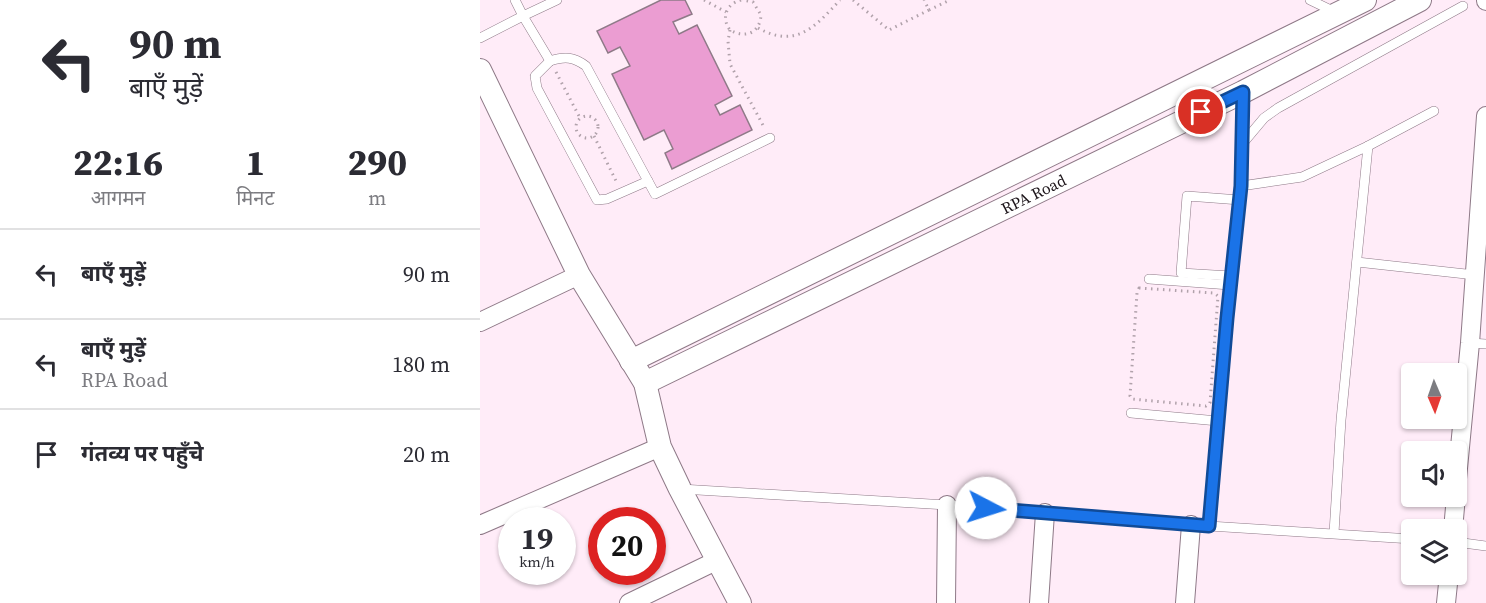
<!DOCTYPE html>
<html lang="hi">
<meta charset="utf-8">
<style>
:root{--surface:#fff;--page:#f7f7f7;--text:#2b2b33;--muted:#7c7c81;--line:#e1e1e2}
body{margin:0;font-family:"Source Serif 4","Noto Sans Devanagari",serif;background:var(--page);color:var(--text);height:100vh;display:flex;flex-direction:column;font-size:22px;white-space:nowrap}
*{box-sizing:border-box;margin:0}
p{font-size:20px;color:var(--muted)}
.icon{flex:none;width:33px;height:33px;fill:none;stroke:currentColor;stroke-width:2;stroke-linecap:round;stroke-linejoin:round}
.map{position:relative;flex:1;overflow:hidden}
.details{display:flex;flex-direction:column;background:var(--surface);width:480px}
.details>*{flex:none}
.hud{background:#fff;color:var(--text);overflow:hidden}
.needle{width:39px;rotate:178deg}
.controls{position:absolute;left:921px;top:363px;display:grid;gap:12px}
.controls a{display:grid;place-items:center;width:66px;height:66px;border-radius:6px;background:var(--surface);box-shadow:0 2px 4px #0004;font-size:30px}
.speed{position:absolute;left:18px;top:507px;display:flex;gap:12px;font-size:30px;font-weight:700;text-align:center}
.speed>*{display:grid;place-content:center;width:78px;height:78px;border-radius:50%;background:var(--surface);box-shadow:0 2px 4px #0004;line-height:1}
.speed small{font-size:15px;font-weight:400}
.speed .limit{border:9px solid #d22;background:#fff;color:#111}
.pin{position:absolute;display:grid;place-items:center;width:51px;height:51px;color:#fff;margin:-26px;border:3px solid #fff;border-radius:50%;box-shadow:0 2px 6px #0007}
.me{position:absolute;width:66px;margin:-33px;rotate:95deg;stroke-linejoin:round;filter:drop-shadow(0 0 4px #0008)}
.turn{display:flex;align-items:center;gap:21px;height:126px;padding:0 30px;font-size:27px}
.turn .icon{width:78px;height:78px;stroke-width:2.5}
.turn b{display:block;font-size:42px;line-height:51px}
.eta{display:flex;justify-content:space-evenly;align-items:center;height:102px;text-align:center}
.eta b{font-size:36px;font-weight:800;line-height:42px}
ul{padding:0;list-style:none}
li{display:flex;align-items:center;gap:18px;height:90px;padding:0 30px;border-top:2px solid var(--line)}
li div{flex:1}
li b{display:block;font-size:22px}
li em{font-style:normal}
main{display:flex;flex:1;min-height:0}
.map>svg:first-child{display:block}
.building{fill:#eb9dd2;stroke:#8f7a88;stroke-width:1.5}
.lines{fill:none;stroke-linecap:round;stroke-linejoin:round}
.service-casing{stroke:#8e7987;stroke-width:10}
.minor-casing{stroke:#8e7987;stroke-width:20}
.tertiary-casing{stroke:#8e7987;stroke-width:24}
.path{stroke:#b1a2ab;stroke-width:3;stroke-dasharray:1.5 4.5;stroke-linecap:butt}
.service{stroke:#fff;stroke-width:9}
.minor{stroke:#fff;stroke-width:18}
.tertiary{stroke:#fff;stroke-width:22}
.route-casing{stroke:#114b97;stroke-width:15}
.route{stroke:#1a73e8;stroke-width:10}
.labels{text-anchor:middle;stroke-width:6;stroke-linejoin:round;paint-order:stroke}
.street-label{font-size:16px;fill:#1c1419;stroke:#fff}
</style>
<main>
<section class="details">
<div class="hud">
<div class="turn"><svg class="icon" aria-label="left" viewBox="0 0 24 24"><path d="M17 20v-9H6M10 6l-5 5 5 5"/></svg><div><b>90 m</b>बाएँ मुड़ें</div></div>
</div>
<div class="eta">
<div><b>22:16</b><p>आगमन</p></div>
<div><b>1</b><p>मिनट</p></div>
<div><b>290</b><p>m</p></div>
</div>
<ul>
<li><svg class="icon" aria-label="left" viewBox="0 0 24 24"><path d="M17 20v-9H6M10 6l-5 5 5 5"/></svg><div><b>बाएँ मुड़ें</b></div><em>90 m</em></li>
<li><svg class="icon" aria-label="left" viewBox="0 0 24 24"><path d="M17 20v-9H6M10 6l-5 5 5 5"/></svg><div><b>बाएँ मुड़ें</b><p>RPA Road</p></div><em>180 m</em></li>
<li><svg class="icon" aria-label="arrive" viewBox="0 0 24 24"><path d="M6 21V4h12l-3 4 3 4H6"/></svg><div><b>गंतव्य पर पहुँचे</b></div><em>20 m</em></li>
</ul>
</section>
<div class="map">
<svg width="1006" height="603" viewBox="0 0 1006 603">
<rect width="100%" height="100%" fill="#ffecf8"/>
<path class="building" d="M181 0H205L212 14 193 22 199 34 217 25 252 96 235 105 240 115 260 105 272 130 192 169 185 153 193 149 184 130 164 140 132 74 150 66 140 47 128 53 117 31Z"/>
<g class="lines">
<defs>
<g id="service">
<path d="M35 0 43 16 77 0"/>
<path d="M830 0 855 12"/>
<path d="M0 38 43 16 70 61C85 56 94 57 106 66L175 194 290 138"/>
<path d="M70 61 55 76 57 88 117 200 127 199 168 181"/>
<path d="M763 143 784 118 798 108 983 6"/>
<path d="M888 146 954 111"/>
<path d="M761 186 822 177 888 146 861 420 854 533"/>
<path d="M877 262 995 275"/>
<path d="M751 276 701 273 707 196 760 200"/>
<path d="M669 279 750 285"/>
<path d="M990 343 1006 344"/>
<path d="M651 413 738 421"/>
<path d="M201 489 467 505 729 526 932 539"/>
<path d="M729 526 747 318 761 186 763 92"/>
<path d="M976 542 1006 546"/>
</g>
<g id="minor">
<path d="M1006 0V1"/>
<path d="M0 322 99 275"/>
<path d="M976 489 990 343 1006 116"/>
<path d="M0 525 180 447"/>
<path d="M973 530 976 496"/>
<path d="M149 603 238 560"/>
<path d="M466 603 467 505"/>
<path d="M559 603 565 513"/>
<path d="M705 603 711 525"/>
<path d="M966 603 969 574"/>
</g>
<g id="tertiary">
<path d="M0 70 99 275 165 383 180 447 200 489 260 603"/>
<path d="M151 361 885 0"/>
<path id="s1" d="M165 383 763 92 940 0"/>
</g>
</defs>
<use href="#service" class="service-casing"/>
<use href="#minor" class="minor-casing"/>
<use href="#tertiary" class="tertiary-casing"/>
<g class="path">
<path d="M224 0 246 12"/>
<path d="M261 0C246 4 241 18 250 30 265 39 280 33 281 15L273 2 262 0"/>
<path d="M373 0 409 30 449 10 444 0"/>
<path d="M449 10 470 0"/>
<path d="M278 28C316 49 335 27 360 0"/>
<path d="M250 30 248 41 250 64 284 127"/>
<path d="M76 72 100 118"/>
<circle cx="107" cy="127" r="11"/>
<path d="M114 136 137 183"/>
<path d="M659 288 734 293 738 296 730 403 726 406 652 399 650 396 657 293Z"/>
</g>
<use href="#service" class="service"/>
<use href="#minor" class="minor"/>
<use href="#tertiary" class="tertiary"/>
</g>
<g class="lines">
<defs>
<path id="route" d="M506 508 729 526 747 318 761 186 763 92 721 112"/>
</defs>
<use href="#route" class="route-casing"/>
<use href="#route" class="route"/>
</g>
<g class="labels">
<g class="street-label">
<text dy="6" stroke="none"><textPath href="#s1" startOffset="432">RPA Road</textPath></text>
</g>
</g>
</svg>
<div class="controls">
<a><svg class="needle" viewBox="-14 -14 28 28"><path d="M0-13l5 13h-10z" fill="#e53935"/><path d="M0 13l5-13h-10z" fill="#7c7c81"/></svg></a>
<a><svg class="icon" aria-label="sound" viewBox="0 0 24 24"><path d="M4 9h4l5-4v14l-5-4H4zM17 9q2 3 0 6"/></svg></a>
<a><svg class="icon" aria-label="layers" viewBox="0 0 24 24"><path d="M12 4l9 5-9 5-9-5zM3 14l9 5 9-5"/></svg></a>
</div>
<div class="speed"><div>19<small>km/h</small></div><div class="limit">20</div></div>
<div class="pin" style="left:721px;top:112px;background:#d93025"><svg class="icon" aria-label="arrive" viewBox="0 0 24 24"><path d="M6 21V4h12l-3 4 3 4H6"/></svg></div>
<svg class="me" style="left:506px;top:508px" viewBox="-20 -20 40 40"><circle r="19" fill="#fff"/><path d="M0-13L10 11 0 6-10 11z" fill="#1a73e8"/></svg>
</div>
</main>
